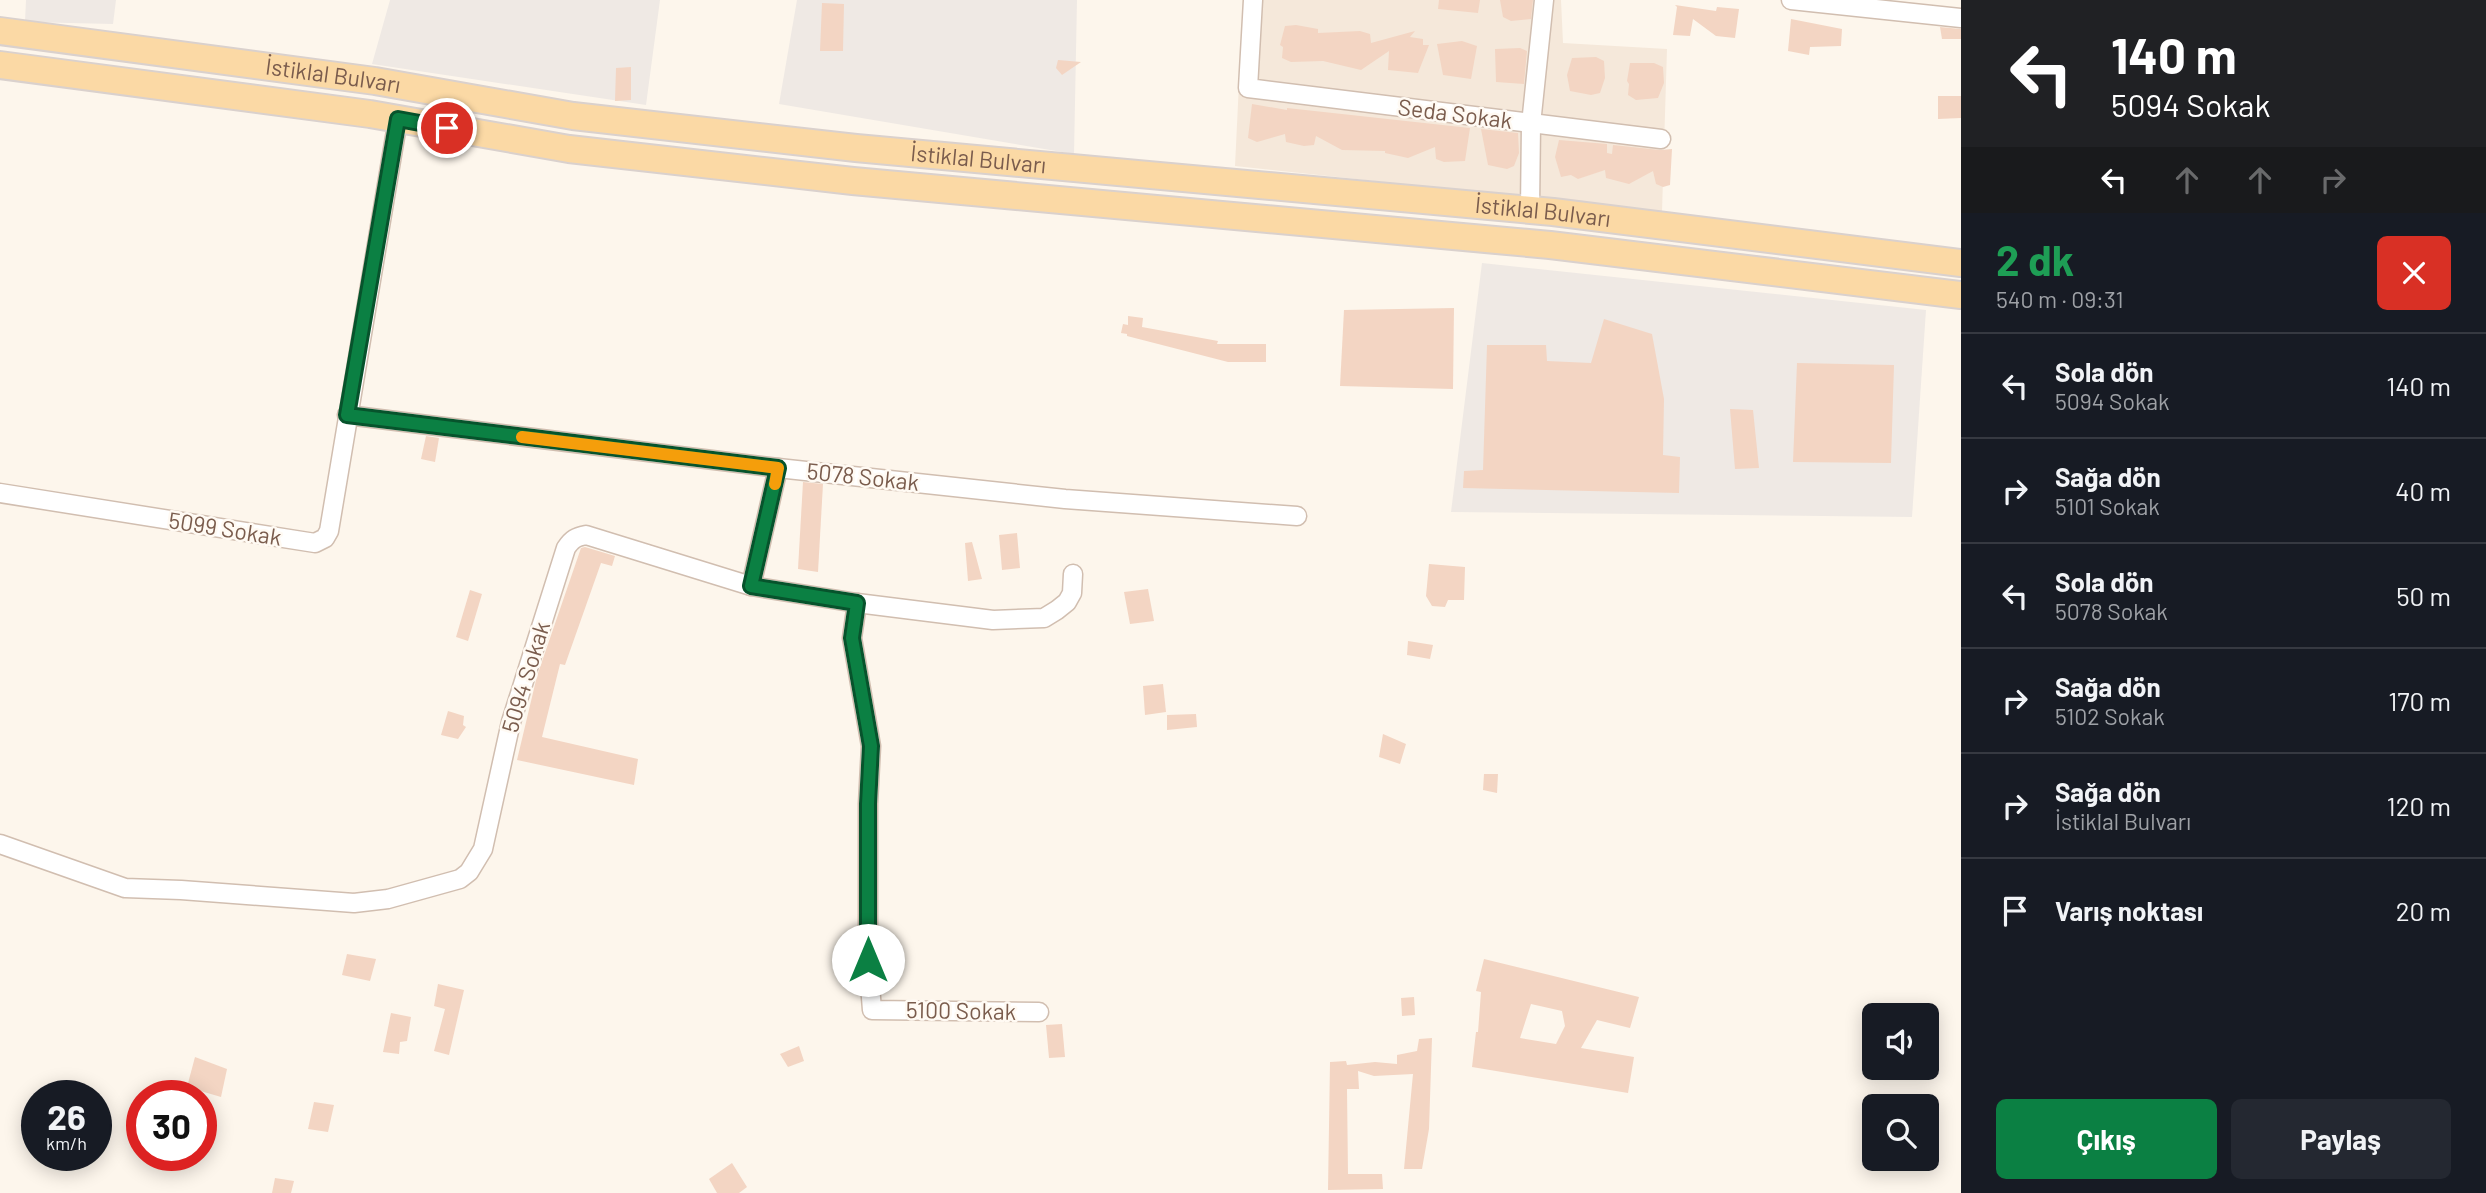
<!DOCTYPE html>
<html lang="tr">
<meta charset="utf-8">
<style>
:root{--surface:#171b24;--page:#242831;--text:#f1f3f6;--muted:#9ea1a6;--line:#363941;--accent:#0b8043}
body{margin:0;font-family:Barlow,sans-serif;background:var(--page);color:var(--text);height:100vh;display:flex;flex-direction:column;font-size:26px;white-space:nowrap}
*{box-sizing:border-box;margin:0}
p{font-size:23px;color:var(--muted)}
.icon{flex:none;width:38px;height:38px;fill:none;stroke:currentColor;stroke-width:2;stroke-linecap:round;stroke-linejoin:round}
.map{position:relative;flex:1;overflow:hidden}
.sheet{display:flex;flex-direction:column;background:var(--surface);width:525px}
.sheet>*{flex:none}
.hud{background:#202124;color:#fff;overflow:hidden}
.buttons{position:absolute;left:1862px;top:1003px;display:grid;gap:14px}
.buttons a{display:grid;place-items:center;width:77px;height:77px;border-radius:10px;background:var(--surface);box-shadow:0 4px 18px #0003;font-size:35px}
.speed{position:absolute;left:21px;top:1080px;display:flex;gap:14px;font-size:35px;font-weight:700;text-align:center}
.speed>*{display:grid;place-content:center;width:91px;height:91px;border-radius:50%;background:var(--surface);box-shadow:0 4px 18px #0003;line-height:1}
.speed small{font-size:18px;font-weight:400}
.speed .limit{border:10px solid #d22;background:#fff;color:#111}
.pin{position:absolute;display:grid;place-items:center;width:60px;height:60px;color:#fff;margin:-30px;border:4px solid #fff;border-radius:50%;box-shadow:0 2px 7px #0007}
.me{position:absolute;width:77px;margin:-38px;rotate:0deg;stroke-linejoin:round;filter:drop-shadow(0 0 5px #0008)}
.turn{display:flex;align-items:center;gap:24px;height:147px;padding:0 35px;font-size:32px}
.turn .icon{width:91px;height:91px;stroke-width:2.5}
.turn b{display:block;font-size:49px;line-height:60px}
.lanes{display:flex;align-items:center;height:66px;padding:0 35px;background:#0003;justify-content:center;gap:35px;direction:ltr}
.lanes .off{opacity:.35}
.round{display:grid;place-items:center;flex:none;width:74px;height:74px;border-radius:10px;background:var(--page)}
.summary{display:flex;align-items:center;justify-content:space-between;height:119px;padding:0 35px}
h1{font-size:42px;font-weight:700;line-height:52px;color:#1e9e55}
.action{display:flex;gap:14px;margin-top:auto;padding:14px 35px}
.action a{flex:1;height:80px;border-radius:10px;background:var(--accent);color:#fff;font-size:28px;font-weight:700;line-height:80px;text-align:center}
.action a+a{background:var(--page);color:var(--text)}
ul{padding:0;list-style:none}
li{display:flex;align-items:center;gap:21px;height:105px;padding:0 35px;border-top:2px solid var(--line)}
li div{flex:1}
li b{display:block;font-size:26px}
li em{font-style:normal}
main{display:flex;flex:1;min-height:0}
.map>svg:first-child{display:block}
.residential{fill:#f5e8da}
.industrial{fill:#efe9e4}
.building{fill:#f3d5c3;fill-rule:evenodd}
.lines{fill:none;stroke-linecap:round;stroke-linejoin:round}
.street-casing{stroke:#d1beb0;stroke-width:21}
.primary-casing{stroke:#dad1cd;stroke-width:30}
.street{stroke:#fff;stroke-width:18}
.primary{stroke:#fbd9a5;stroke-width:26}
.route-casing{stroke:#07532c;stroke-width:18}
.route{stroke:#0b8043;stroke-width:12}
.slow{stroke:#f59e0b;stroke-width:12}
.labels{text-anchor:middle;stroke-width:5;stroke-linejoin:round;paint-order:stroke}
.street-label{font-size:23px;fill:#7a5c4d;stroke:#fffaf3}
</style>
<main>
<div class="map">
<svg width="1961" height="1193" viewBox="0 0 1961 1193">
<rect width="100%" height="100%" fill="#fdf6ec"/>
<path class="residential" d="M1243 0H1561L1563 43 1667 49 1662 212 1235 166Z"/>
<g class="industrial">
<path d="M26 0H116L113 24 25 22Z"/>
<path d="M390 0H660L646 105 372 64Z"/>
<path d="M797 0H1077L1074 154 779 104Z"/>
<path d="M1482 263 1926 310 1912 517 1451 512Z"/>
</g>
<g class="building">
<path d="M1439 0H1480L1478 13 1438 9Z"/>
<path d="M1500 0H1533L1531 19 1511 21 1503 17Z"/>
<path d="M822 3 844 4 843 51H820Z"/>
<path d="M1675 5 1716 11 1717 7 1739 9 1735 38 1716 36 1693 19 1690 36 1673 35 1677 7Z"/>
<path d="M1791 19 1842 29 1841 46 1810 47 1809 55 1788 51Z"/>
<path d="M1296 25 1318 29V33L1360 31 1370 34 1371 43 1415 31 1410 37 1423 39V45H1429L1418 73 1388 70 1389 51 1361 70 1323 61 1291 62 1282 58 1283 47 1280 45 1285 26Z"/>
<path d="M1940 27 1961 29V39H1942Z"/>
<path d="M1462 41 1477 46 1471 79 1443 75 1437 44Z"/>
<path d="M1520 48 1527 51 1524 84 1496 82 1495 49Z"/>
<path d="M1596 57 1604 61 1605 78 1600 93 1591 95 1570 91 1567 75 1572 58Z"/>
<path d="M1058 60 1081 62 1062 75 1056 68Z"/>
<path d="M1630 63H1654L1663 67 1664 83 1658 98 1636 100 1628 95 1629 84 1627 81Z"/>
<path d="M631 67V100L615 101 616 68Z"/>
<path d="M1938 96H1961V118L1938 119Z"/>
<path d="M1252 104 1287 110V108L1470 128 1465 161 1444 162 1436 159 1435 147 1408 158 1385 153V151L1342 150 1316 136 1314 145 1304 146 1286 142 1285 134 1257 142 1248 138Z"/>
<path d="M1481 129 1518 133 1519 153 1514 166 1507 169 1488 165Z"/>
<path d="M1559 140 1607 144V153L1612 154 1613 145 1660 150 1672 149 1670 185 1663 187 1656 184 1653 171 1629 184 1606 178 1605 170 1578 179 1571 175 1561 177 1555 157Z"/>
<path d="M1454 308 1453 389 1340 386 1344 310Z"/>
<path d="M1128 316 1143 318 1142 327 1218 341 1217 344H1266V362H1228L1127 336V334L1121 333 1123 324 1128 325Z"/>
<path d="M1604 319 1652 334 1664 399 1663 455 1680 457 1679 493 1463 488 1464 471 1483 470 1487 345H1546L1547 361 1591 363Z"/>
<path d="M1797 363 1894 365 1891 463 1793 462Z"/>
<path d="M1730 409 1753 410 1759 468 1735 469Z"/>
<path d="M426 436 439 438 435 462 421 459Z"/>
<path d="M803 482 823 484 818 572 798 569Z"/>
<path d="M1017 533 1020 568 1002 570 999 535Z"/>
<path d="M972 542 982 579 968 581 965 543Z"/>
<path d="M585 547 615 556 612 566 601 563 565 665 560 664 542 737 638 759 634 785 517 760 537 676 581 548Z"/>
<path d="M1429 564 1465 567 1464 600H1448L1445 607 1432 606 1426 596Z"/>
<path d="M1148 589 1154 621 1130 624 1124 592Z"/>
<path d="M470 590 482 594 468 641 456 637Z"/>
<path d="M1408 641 1433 645 1430 659 1407 655Z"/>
<path d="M1163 684 1166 712 1145 715 1143 686Z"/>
<path d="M448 711 464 716 463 725 466 727 458 739 441 735Z"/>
<path d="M1196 714 1197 727 1167 730V715Z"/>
<path d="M1383 734 1406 744 1400 764 1379 757Z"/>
<path d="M1484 774H1498L1497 793 1483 790Z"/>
<path d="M347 954 376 959 370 981 342 975Z"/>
<path d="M1484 959 1639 997 1630 1028 1597 1020 1581 1048 1634 1057 1628 1093 1472 1067 1476 1032H1478L1481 992 1476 991ZM1531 1004 1562 1011 1565 1026 1556 1044 1520 1038Z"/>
<path d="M438 984 464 990 449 1055 434 1051 445 1009 434 1006Z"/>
<path d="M1414 997 1415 1015 1402 1016 1401 998Z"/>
<path d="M391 1013 411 1017 407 1041 400 1042 399 1054 383 1052Z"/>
<path d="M1062 1024 1065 1057 1049 1058 1046 1025Z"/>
<path d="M1432 1038 1429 1129 1422 1169H1404L1413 1074 1374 1076 1358 1071 1359 1089H1347L1348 1174H1382L1383 1189 1328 1190 1330 1062 1346 1061 1347 1065 1375 1062 1397 1064V1055L1417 1051 1419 1039Z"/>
<path d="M799 1046 804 1061 788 1067 780 1054Z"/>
<path d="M195 1057 227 1069 221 1097 187 1087Z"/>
<path d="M314 1102 334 1105 328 1132 308 1129Z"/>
<path d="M732 1163 747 1187 739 1193H717L709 1179Z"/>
<path d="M275 1178 294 1181 291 1193H272Z"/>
</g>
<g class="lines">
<defs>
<g id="street">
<path d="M1253 0 1248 88 1661 139"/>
<path d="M1791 0 1961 18"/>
<path d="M1530 209 1531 124 1544 0"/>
<path d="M347 415 778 468 1065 499 1297 516"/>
<path d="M0 493 315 543 325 538 329 531 398 119"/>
<path d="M751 586 778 468"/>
<path d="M857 603 852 638 871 746 868 804V960L872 1010 1039 1012"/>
<path d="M0 844 125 888 181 890 354 903 388 899 460 879 469 872 483 849 511 722 566 548C572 539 576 537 586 535L751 586 857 603 993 620 1044 618 1057 610 1067 602 1072 593 1073 574"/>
</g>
<g id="primary">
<path id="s1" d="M0 31 375 81 573 116 856 148 1553 212 1961 263"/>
<path d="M0 65 370 114 569 149 853 181 1550 245 1961 295"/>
</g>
</defs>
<use href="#street" class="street-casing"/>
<use href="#primary" class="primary-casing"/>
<use href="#street" class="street"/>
<use href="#primary" class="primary"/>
</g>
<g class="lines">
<defs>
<path id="route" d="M447 128 398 119 347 415 778 468 751 586 857 603 852 638 871 746 868 804V960"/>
</defs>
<use href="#route" class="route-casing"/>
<use href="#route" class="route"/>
<path class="slow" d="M522 437 778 468 775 484"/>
</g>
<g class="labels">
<g class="street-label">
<text dy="8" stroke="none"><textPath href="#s1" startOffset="336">İstiklal Bulvarı</textPath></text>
<text transform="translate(1455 114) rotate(7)" y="8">Seda Sokak</text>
<text dy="8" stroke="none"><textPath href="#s1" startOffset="987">İstiklal Bulvarı</textPath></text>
<text dy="8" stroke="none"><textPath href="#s1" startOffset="1554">İstiklal Bulvarı</textPath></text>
<text transform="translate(863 477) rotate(6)" y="8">5078 Sokak</text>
<text transform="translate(225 529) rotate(9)" y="8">5099 Sokak</text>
<text transform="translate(526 677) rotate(-73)" y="8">5094 Sokak</text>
<text transform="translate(961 1011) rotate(1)" y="8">5100 Sokak</text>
</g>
</g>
</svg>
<div class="buttons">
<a><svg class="icon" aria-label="sound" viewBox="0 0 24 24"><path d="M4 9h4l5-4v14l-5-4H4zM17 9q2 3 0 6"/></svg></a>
<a><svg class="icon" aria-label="search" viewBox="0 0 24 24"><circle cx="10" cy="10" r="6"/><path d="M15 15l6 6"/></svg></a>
</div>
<div class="speed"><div>26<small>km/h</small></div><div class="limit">30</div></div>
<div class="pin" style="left:447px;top:128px;background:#d93025"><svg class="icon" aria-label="arrive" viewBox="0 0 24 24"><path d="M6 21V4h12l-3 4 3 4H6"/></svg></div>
<svg class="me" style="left:868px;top:960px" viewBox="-20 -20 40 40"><circle r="19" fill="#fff"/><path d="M0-13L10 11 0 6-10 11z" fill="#0b8043"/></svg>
</div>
<section class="sheet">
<div class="hud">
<div class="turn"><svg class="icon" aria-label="left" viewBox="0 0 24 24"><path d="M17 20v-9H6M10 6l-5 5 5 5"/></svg><div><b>140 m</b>5094 Sokak</div></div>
<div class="lanes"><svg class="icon" aria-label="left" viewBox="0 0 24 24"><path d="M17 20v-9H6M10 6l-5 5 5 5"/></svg><svg class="icon off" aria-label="ahead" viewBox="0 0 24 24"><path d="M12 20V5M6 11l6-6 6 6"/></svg><svg class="icon off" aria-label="ahead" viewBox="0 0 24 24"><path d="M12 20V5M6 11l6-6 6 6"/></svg><svg class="icon off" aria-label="right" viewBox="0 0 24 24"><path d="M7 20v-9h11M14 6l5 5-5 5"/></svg></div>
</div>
<div class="summary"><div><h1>2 dk</h1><p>540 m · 09:31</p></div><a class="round" style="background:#d93025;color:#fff"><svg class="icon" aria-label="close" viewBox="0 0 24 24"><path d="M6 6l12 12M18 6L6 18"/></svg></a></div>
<ul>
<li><svg class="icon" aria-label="left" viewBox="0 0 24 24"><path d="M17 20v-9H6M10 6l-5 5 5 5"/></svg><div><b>Sola dön</b><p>5094 Sokak</p></div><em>140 m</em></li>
<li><svg class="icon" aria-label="right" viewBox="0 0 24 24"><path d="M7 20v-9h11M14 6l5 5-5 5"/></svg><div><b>Sağa dön</b><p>5101 Sokak</p></div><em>40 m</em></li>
<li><svg class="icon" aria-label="left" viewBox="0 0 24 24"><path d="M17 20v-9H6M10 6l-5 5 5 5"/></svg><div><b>Sola dön</b><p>5078 Sokak</p></div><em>50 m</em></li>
<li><svg class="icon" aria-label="right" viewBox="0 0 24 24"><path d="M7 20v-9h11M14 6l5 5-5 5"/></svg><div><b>Sağa dön</b><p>5102 Sokak</p></div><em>170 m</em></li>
<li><svg class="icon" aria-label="right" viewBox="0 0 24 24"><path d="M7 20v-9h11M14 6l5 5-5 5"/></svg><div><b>Sağa dön</b><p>İstiklal Bulvarı</p></div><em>120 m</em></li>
<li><svg class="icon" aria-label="arrive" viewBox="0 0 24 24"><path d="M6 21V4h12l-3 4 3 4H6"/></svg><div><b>Varış noktası</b></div><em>20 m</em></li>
</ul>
<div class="action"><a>Çıkış</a><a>Paylaş</a></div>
</section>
</main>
